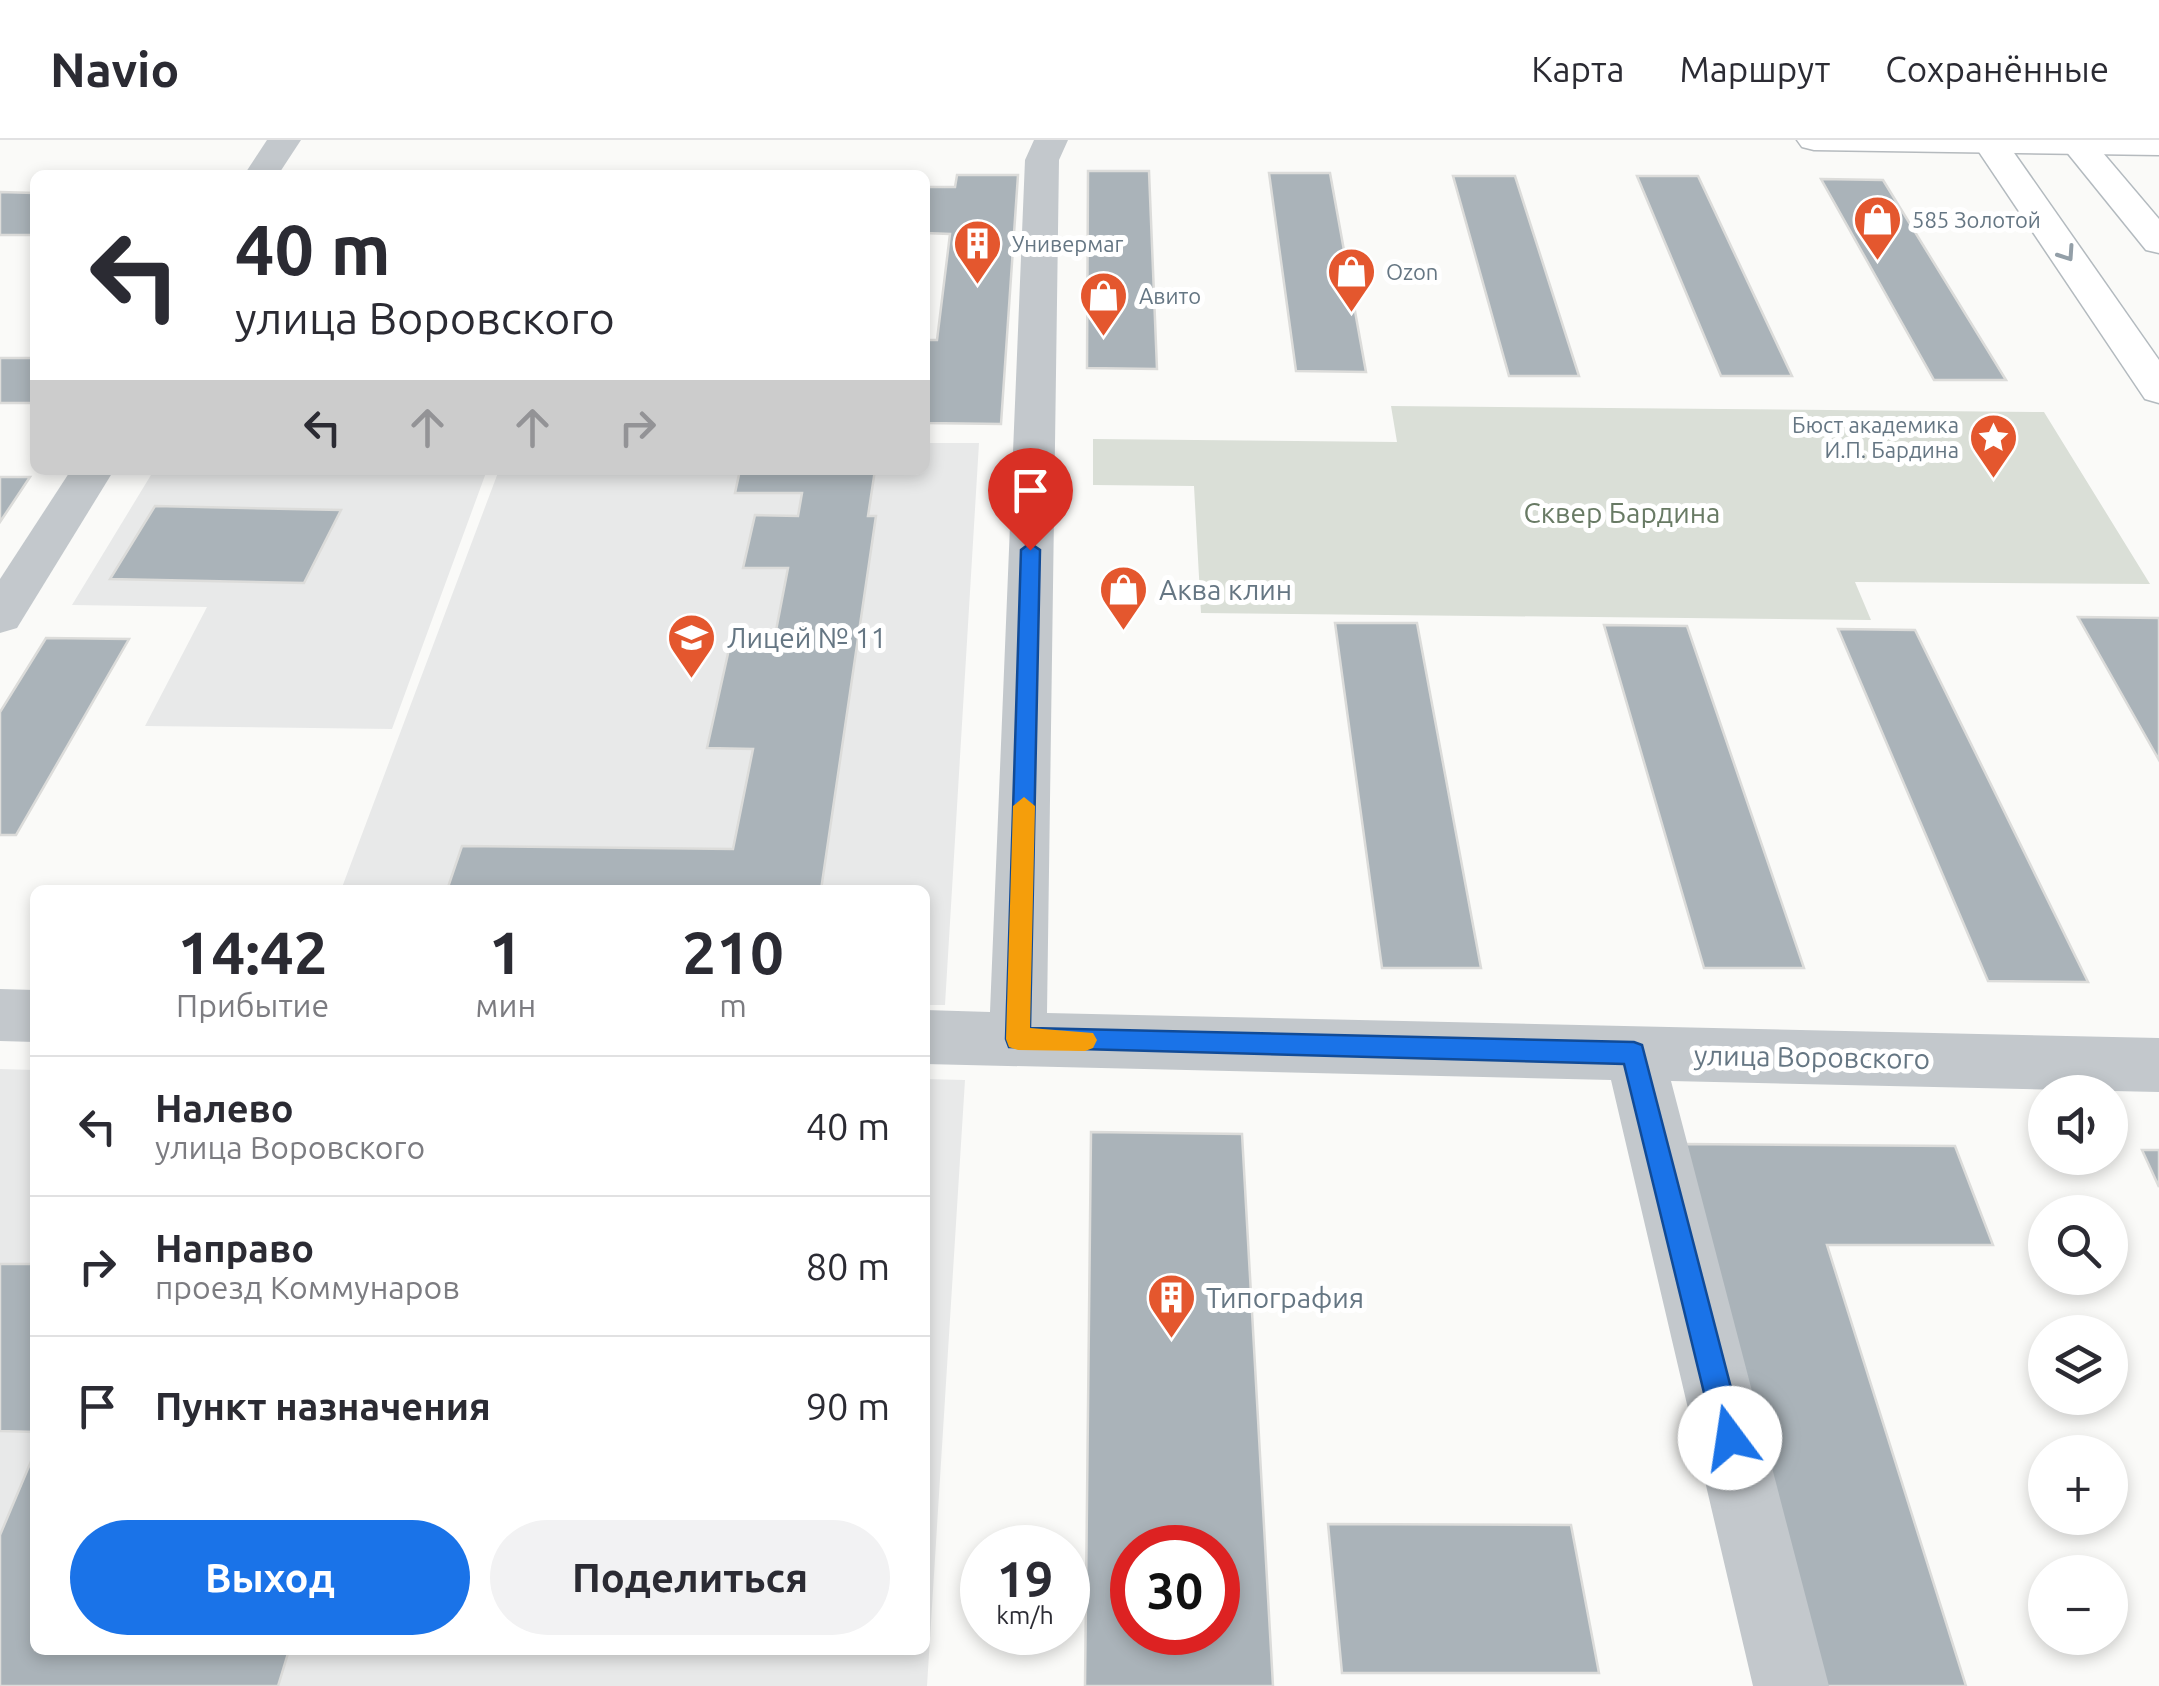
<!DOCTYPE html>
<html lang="ru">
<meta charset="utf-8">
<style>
:root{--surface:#fff;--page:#f2f2f3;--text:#2b2b33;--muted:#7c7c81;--line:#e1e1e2;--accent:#1a73e8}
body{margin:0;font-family:Ubuntu,sans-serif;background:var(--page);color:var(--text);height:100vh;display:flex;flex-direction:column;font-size:38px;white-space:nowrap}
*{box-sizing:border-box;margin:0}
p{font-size:32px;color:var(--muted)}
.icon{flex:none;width:55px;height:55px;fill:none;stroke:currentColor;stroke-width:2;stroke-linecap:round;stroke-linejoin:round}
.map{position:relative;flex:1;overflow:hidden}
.side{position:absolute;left:30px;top:745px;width:900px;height:770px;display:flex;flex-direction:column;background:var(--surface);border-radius:15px;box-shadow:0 5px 15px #0003}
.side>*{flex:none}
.hud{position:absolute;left:30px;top:30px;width:900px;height:305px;border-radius:15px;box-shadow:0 5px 15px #0003;background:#fff;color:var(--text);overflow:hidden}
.controls{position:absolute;left:2028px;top:935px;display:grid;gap:20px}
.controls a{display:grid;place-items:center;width:100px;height:100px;border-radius:50%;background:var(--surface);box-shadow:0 5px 15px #0003;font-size:50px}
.speed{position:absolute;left:960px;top:1385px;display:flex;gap:20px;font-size:50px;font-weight:700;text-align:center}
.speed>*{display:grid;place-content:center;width:130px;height:130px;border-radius:50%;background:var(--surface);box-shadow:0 5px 15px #0003;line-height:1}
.speed small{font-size:25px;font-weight:400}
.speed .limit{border:15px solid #d22;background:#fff;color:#111}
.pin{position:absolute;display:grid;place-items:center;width:85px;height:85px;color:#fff;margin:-102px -42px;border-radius:50% 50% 50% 0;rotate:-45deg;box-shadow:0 0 10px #0007}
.pin .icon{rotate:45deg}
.me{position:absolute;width:110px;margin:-55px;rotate:346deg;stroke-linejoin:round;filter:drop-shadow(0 0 8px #0008)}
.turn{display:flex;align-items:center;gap:35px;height:210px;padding:0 40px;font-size:45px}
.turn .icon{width:130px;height:130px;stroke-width:2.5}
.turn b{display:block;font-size:70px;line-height:85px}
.lanes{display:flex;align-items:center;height:95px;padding:0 40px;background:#0003;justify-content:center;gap:50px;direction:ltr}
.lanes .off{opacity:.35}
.eta{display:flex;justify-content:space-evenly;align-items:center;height:170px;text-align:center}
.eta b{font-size:60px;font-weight:700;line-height:70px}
.primary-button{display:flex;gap:20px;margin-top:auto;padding:20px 40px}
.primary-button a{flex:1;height:115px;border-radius:60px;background:var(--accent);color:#fff;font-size:40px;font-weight:700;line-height:115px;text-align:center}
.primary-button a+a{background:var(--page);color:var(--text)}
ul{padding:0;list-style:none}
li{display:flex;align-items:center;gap:30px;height:140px;padding:0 40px;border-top:2px solid var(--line)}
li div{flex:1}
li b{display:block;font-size:38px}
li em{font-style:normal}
header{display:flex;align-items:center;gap:60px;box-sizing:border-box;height:140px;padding:0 50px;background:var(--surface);border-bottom:2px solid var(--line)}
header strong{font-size:48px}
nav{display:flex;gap:55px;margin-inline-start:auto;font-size:35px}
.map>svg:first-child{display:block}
.built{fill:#e8e9e9}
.green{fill:#dadfd7}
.building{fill:#aab3b9;stroke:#dcdcda;stroke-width:2.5;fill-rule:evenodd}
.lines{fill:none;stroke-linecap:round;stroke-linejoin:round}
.secondary-casing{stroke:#b3babf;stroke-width:3}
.primary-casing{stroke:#b5babe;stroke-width:3}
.minor{fill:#c3c8cc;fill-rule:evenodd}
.secondary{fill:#fff;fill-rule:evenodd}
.primary{fill:#fff;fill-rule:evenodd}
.oneway{stroke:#939fa8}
.route{fill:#1a73e8;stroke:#114b97;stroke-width:2.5}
.slow{fill:#f59e0b}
.labels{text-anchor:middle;stroke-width:10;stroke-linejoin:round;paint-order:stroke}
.far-poi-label{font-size:22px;fill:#657683;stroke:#fff;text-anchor:start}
.park-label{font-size:28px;fill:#687a64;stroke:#fff}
.poi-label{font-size:28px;fill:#657683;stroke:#fff;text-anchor:start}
.street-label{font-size:28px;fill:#657683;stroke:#fff}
</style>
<header>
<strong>Navio</strong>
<nav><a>Карта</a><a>Маршрут</a><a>Сохранённые</a></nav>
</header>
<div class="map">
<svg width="2159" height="1546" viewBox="0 0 2159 1546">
<rect width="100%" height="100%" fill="#fafaf8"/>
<g class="built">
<path d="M925 303H979L945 865H925V750H341L499 330H925Z"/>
<path d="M154 330H487L392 589 145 586 207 467 72 465Z"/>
<path d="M0 929 35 930V1510H925V939L965 940 927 1546H0Z"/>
</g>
<path class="green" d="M1391 266 2044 272 2150 444 1855 442 1871 480 1201 473 1194 346 1093 345V299L1397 302Z"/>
<g class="building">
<path d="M1088 31H1149L1157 229 1087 228Z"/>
<path d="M1269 33H1330L1366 232 1296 231Z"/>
<path d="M957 35H1018L1001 284 925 283V200H937L950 94 925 93V47H955Z"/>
<path d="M1453 36H1515L1579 236H1509Z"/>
<path d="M1637 36H1698L1792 236H1721Z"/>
<path d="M1821 39 1883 40 2006 240H1934Z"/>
<path d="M0 52 35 53V95H0Z"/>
<rect x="0" y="218" width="35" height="45"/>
<path d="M740 330H875L868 376H876L821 750H447L462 706 733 709 753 609 707 608 731 500 774 501 788 428H743L755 375 798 376 802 353H735Z"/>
<path d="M0 337H30L0 382Z"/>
<path d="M155 366 341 370 304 443 110 439Z"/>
<path d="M2078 477 2159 478V620Z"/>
<path d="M1335 483H1417L1481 828H1382Z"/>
<path d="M1604 485 1687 486 1804 828H1704Z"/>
<path d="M1838 489 1915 490 2088 842 1988 841Z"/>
<path d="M46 498 129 499 16 695H0V572Z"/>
<path d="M1091 992 1242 994 1273 1546H1085ZM1132 1408H1218V1492H1132Z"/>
<path d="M1683 1004 1955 1006 1993 1105H1827L1966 1546H1826Z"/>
<path d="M2142 1010H2159V1047Z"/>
<path d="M0 1124H35V1292L0 1291Z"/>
<path d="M35 1312V1510H289L278 1546H0V1395Z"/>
<path d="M1328 1384 1571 1385 1599 1533H1342Z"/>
</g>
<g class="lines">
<defs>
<g id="secondary">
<path d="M1971 0H2005L2159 220V263L2145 259Z"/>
<path d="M2057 0H2092L2159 79V113L2146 110Z"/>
</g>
<path id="primary" d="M1797 0H2159V15L1814 10 1802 7Z"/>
</defs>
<use href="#secondary" class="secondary-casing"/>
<use href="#primary" class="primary-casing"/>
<g class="minor">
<path d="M267 0H301L278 35H244Z"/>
<path d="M1034 0H1068L1059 20 1047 873 2159 898V952L1671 941 1829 1546H1753L1611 940 925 924V870L990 872 1025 20Z"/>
<path d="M71 330H114L17 488 0 493V439Z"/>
<path d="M0 849 35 850V902L0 901Z"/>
</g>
<use href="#secondary" class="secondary"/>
<use href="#primary" class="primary"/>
</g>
<defs><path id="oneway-chevron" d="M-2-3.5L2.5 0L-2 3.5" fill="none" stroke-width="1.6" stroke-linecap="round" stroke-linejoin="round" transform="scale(2.5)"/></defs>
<use class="oneway" href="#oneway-chevron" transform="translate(2067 114) rotate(56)"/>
<path class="route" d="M1030 403 1040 410 1030 888 1634 902 1642 905 1744 1298 1740 1309 1730 1313 1719 1309 1715 1298 1624 924 1009 907 1006 899 1021 410Z"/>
<path class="slow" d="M1024 657 1035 666 1030 888 1093 893 1097 900 1093 908 1085 911 1018 910 1009 907 1006 899 1013 666Z"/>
<defs>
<symbol id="shop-pin" viewBox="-11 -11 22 30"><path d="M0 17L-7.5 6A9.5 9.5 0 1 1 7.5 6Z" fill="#e4572e" stroke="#fff"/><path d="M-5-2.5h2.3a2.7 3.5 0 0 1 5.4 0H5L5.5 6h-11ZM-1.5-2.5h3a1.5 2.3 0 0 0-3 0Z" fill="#fff"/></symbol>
<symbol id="building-pin" viewBox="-11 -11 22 30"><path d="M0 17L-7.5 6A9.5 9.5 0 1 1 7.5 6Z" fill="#e4572e" stroke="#fff"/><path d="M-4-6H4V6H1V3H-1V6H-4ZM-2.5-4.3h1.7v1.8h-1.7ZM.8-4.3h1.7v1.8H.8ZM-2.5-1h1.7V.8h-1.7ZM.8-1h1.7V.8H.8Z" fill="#fff"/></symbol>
<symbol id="sight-pin" viewBox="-11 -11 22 30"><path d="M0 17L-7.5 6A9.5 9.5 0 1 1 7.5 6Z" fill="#e4572e" stroke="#fff"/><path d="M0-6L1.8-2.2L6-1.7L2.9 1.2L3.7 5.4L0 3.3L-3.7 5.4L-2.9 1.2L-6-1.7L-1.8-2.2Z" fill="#fff"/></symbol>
<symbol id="school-pin" viewBox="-11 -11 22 30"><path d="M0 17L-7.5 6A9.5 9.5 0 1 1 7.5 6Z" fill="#e4572e" stroke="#fff"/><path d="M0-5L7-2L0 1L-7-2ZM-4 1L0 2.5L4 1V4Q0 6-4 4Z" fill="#fff"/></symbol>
</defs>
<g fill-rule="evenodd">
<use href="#shop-pin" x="1850" y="52" width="55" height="75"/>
<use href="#building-pin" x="950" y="76" width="55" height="75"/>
<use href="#shop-pin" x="1324" y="104" width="55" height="75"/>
<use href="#shop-pin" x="1076" y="128" width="55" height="75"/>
<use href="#sight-pin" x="1966" y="270" width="55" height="75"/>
<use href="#shop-pin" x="1096" y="422" width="55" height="75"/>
<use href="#school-pin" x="664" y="470" width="55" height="75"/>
<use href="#building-pin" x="1144" y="1130" width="55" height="75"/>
</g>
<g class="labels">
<g class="far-poi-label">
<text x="1912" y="88">585 Золотой</text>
<text x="1012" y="112">Универмаг</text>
<text x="1386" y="140">Ozon</text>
<text x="1139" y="164">Авито</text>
<text x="1959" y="293" text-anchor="end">Бюст академика<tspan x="1959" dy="25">И.П. Бардина</tspan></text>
</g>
<g class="park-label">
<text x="1622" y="383">Сквер Бардина</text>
</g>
<g class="poi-label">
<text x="1159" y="460">Аква клин</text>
<text x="727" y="508">Лицей № 11</text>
<text x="1206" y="1168">Типография</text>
</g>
<g class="street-label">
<text transform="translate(1812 917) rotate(1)" y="10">улица Воровского</text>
</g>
</g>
</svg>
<div class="controls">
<a><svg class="icon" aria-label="sound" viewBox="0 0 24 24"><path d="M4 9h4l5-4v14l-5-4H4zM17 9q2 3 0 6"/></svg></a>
<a><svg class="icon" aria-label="search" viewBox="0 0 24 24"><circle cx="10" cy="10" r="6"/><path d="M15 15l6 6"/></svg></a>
<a><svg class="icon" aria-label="layers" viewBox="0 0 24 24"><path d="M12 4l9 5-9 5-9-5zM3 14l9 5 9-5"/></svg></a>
<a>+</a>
<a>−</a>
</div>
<div class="speed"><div>19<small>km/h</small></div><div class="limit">30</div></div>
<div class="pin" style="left:1030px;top:410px;background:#d93025"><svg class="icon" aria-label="arrive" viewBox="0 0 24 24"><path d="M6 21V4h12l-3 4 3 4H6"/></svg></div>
<svg class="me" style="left:1730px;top:1298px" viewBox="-20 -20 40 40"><circle r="19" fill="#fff"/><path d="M0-13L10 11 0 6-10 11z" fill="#1a73e8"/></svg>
<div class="hud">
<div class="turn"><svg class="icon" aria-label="left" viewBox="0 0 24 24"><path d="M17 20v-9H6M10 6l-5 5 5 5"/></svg><div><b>40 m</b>улица Воровского</div></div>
<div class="lanes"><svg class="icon" aria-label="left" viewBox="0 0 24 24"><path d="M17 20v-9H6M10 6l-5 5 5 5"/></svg><svg class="icon off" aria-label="ahead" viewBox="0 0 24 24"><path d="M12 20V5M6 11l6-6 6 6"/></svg><svg class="icon off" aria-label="ahead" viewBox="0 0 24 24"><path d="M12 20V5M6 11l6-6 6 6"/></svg><svg class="icon off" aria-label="right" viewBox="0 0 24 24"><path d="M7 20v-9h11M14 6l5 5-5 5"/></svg></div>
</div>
<section class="side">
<div class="eta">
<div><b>14:42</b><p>Прибытие</p></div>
<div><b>1</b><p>мин</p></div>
<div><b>210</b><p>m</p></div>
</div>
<ul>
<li><svg class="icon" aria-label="left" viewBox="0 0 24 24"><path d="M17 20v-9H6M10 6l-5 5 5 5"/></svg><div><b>Налево</b><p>улица Воровского</p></div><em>40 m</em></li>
<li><svg class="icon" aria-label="right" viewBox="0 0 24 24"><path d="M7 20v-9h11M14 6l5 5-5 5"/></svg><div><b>Направо</b><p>проезд Коммунаров</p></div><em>80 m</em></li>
<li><svg class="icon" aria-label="arrive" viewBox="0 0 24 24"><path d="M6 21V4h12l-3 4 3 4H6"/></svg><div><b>Пункт назначения</b></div><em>90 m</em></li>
</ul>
<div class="primary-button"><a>Выход</a><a>Поделиться</a></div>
</section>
</div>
